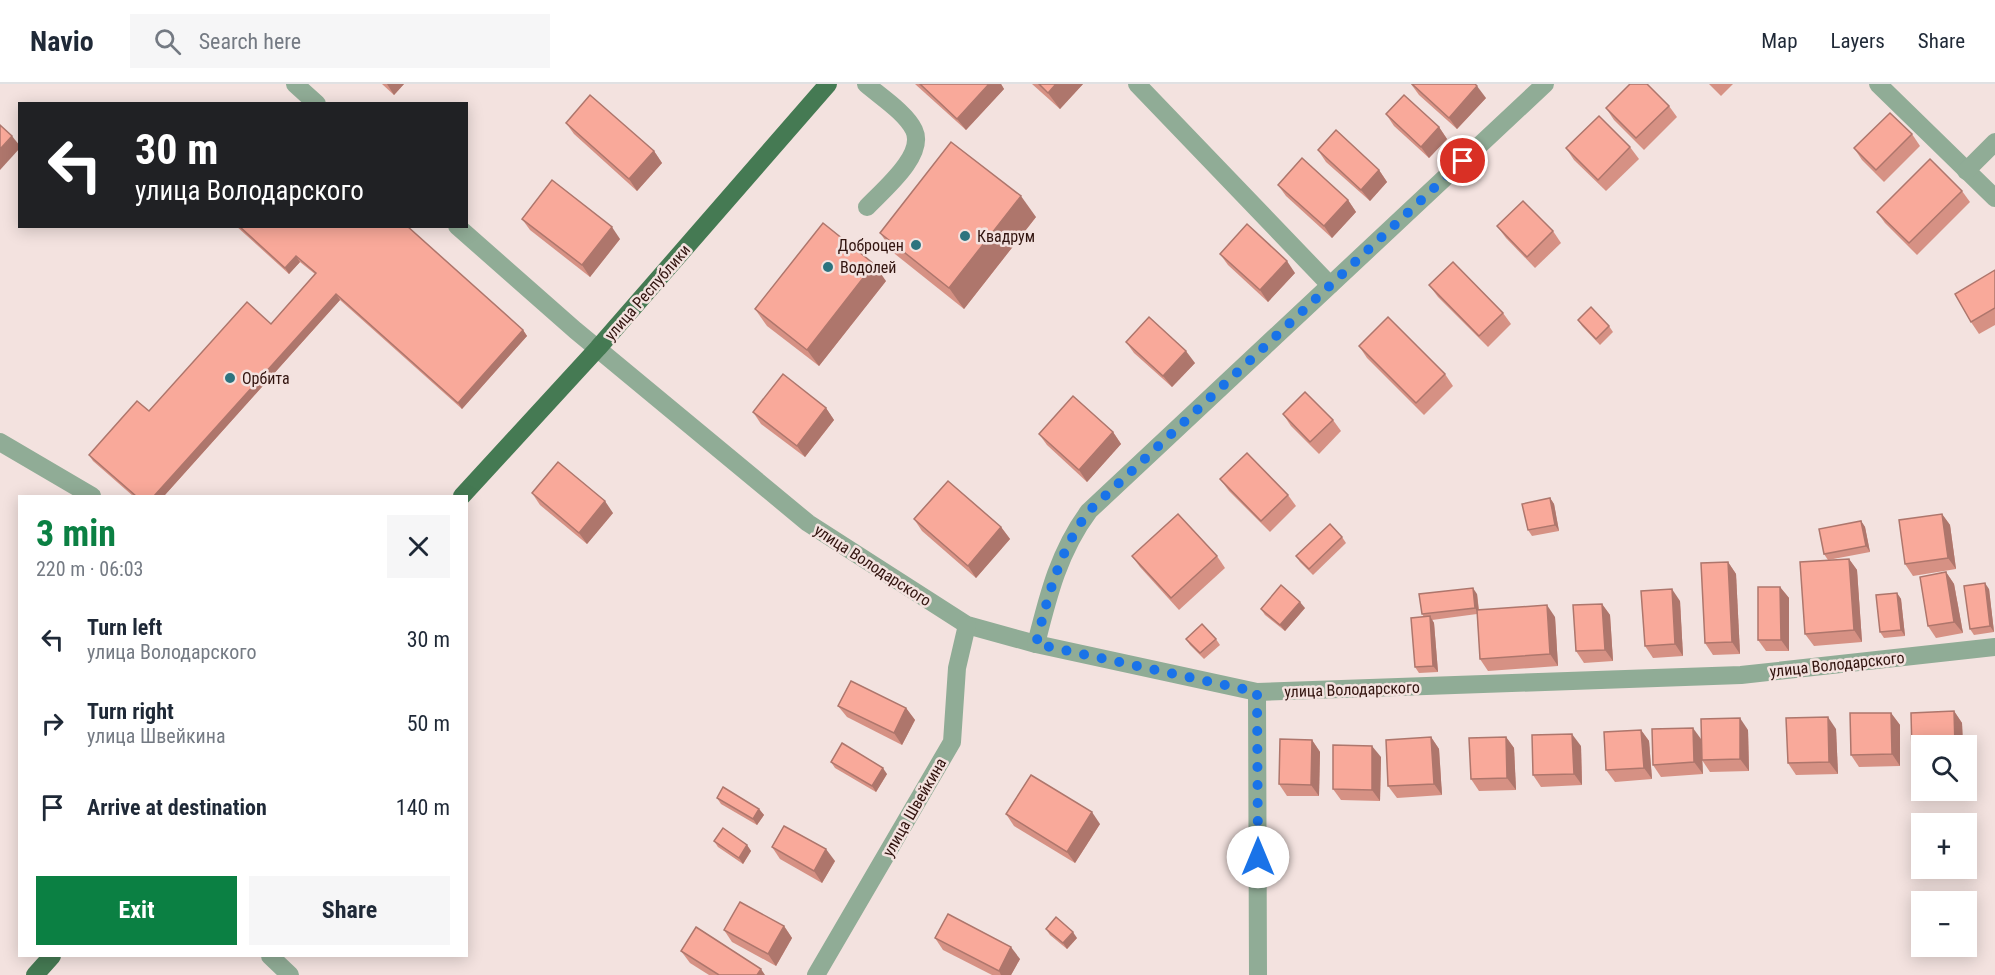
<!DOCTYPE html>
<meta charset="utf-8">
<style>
:root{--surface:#fff;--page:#f6f6f7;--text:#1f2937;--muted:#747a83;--line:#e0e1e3;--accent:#0b8043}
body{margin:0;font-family:"Roboto Condensed",sans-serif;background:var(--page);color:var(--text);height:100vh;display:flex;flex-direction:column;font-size:22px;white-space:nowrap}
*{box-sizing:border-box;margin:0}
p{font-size:20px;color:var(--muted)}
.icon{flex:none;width:33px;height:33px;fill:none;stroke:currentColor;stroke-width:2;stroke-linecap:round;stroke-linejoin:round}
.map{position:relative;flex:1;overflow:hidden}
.details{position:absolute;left:18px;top:411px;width:450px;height:462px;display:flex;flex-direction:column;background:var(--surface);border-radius:0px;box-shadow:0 3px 15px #0003}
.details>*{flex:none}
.banner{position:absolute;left:18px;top:18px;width:450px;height:126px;border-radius:0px;box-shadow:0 3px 15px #0003;background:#202124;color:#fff;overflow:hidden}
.tools{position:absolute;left:1911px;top:651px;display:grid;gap:12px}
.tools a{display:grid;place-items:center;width:66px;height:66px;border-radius:0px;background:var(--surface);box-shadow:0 3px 15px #0003;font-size:30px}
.pin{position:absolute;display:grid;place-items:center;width:51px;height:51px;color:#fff;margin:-26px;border:3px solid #fff;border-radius:50%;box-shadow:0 2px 6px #0007}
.me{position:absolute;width:66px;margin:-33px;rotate:0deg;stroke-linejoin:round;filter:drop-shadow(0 0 4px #0008)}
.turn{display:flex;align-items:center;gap:21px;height:126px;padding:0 18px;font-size:27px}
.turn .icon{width:78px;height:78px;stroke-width:2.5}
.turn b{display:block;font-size:42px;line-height:51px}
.round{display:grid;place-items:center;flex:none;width:63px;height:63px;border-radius:0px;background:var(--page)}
.head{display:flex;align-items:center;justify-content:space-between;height:102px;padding:0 18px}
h1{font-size:36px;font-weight:700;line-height:45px;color:var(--accent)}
.cta{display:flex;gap:12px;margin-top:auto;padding:12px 18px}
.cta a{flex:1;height:69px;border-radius:0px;background:var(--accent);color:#fff;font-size:24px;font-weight:700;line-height:69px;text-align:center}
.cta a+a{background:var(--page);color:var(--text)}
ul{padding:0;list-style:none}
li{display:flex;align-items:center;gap:18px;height:84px;padding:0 18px}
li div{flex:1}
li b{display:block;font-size:22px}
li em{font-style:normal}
header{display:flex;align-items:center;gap:36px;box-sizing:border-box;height:84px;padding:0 30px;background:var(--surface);border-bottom:2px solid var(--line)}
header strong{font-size:28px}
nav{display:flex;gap:33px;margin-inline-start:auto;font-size:21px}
.search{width:420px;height:54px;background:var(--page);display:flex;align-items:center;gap:15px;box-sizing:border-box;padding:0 21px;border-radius:0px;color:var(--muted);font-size:22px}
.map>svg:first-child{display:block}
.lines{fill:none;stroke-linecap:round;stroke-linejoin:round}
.minor{stroke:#90ac96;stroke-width:18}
.major{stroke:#457a53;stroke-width:18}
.wall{fill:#d69184}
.shaded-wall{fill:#ae766c}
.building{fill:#f9a99a;stroke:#ae766c;stroke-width:1.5}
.route{stroke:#1a73e8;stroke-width:10;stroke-dasharray:0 18}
.poi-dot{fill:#2c737f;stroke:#f3e2df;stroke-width:2}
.labels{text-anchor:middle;stroke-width:5;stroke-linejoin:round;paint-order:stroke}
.poi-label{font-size:16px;fill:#32140f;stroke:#f3e2df;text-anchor:start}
.street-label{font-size:16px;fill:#32140f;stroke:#f3e2df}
</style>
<header>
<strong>Navio</strong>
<div class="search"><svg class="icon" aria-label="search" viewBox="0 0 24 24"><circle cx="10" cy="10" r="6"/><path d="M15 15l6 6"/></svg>Search here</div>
<nav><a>Map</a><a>Layers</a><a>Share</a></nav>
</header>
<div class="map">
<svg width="1995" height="891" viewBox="0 0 1995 891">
<rect width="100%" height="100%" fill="#f3e2df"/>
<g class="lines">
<g class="minor">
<path d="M295 0 317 20"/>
<path d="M866 0C881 13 906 29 914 46 926 71 883 106 867 123"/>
<path d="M1137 0 1330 201"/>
<path d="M1878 0 1995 114"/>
<path d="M1966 87 1995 58"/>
<path d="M457 142 575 246 808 439 967 541 1036 560 1257 608 1741 591 1995 563"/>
<path d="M0 358 92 412"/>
<path d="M1036 560C1048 512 1059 467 1089 427L1545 0"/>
<path d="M1257 608 1258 891"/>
<path d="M270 872 290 891"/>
<path d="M816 891 952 658 957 584 967 541"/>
</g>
<g class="major">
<path d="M462 412 598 264 828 0"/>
<path d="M35 891 52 872"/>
</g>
</g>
<g class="wall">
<path d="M382 0H404L394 11Z"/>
<path d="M915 0H1001L1004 5 966 46Z"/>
<path d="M1032 0H1083L1060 25Z"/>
<path d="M1411 0 1486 14 1457 45 1419 11Z"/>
<path d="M1709 0H1733L1721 12Z"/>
<path d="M1669 22 1677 33 1644 66 1614 36 1606 24Z"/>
<path d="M1386 30 1439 43 1447 55 1429 74 1394 42Z"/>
<path d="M566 39 654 67 662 79 637 107 574 50Z"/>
<path d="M1912 50 1920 62 1884 98 1862 76 1854 64Z"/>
<path d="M1630 63 1639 75 1606 107 1574 76 1566 64Z"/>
<path d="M1318 66 1379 86 1387 98 1370 117 1326 78Z"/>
<path d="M1278 101 1348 116 1356 128 1332 154 1286 112Z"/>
<path d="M1962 107 1970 118 1917 171 1885 139 1877 128Z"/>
<path d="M1036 133 964 225 895 170 880 149Z"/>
<path d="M522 135 620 155 590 193 530 146Z"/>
<path d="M236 142H407L523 246 527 252 462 325 340 216 164 412H133L93 377 89 371 271 240 315 190 300 178 289 190Z"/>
<path d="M1497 142 1553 147 1561 159 1535 184 1506 154Z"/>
<path d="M1220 170 1295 189 1268 218 1228 181Z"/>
<path d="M1995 186V241L1979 250 1971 238Z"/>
<path d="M886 197 819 282 767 242 755 225Z"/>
<path d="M1429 201 1503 229 1511 240 1488 263 1438 213Z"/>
<path d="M1578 236 1609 242 1613 248 1600 261 1582 242Z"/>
<path d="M1126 258 1195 279 1172 303 1134 269Z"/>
<path d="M1359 262 1445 290 1453 302 1424 331 1367 274Z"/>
<path d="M826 324 834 336 805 373 761 340 753 328Z"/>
<path d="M1283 330 1333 336 1341 347 1319 370 1291 342Z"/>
<path d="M1113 348 1121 360 1087 398 1047 361 1039 350Z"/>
<path d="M1220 395 1288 411 1296 422 1270 448 1229 407Z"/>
<path d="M532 409 613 429 587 460 540 421Z"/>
<path d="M1550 414 1554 420 1559 447 1532 452 1528 446Z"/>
<path d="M1942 430 1950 441 1956 485 1913 492 1905 480Z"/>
<path d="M914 435 1001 443 1010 455 976 494 922 447Z"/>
<path d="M1861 437 1865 443 1870 468 1828 476 1849 475 1857 486 1862 558 1814 562 1805 550 1828 476 1824 470Z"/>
<path d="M1342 453 1346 459 1313 491 1300 478 1296 472Z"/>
<path d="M1132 472H1217L1225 484 1179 526 1140 483Z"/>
<path d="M1728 478 1736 490 1740 570 1713 571 1705 559Z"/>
<path d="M1946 488 1954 500 1963 549 1936 554 1928 542Z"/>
<path d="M1780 503 1789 514V567H1766L1758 556Z"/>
<path d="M1989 505 1994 548 1974 551 1970 545Z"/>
<path d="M1897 509 1901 515 1905 552 1884 554 1880 548Z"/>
<path d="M1477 510 1479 526 1555 533 1558 582 1488 587 1480 575 1477 530 1432 536 1434 539 1438 588 1419 589 1415 583 1424 533 1422 530Z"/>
<path d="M1680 517 1683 572 1653 574 1645 562Z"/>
<path d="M1602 520 1610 531 1613 577 1584 579 1576 567Z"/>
<path d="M1305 524 1285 547 1265 531 1261 525Z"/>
<path d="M1186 555H1216L1220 561 1204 575 1190 561Z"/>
<path d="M838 622 906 624 915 636 902 661 847 633Z"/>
<path d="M1954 627 1962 639 1963 662H1922V681H1920L1912 669 1911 629Z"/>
<path d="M1891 629 1900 641V682L1859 683 1851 671Z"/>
<path d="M1836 645 1838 690 1796 691 1788 679Z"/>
<path d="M1641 646 1649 657 1652 695 1615 698 1606 686Z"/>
<path d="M1748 646 1749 687 1710 688 1702 676Z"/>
<path d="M1431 653 1439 665 1442 711 1397 714 1388 702Z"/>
<path d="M1506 653 1514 664 1516 706 1479 707 1471 695Z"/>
<path d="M1701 655 1703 690 1661 693 1653 681Z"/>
<path d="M1312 656 1320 668 1319 712H1287L1279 700Z"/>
<path d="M1581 662 1582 701 1541 703 1533 691Z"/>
<path d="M1381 673 1380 717 1341 716 1333 705Z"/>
<path d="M831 678 887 690 876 708 835 684Z"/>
<path d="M717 714 759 725 764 731 757 741 721 720Z"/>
<path d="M1006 730 1100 740 1075 779 1014 742Z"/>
<path d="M714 757 747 761 751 767 743 780 718 763Z"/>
<path d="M772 763 835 777 822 799 780 775Z"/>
<path d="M784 842 792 854 776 882 732 858 724 846Z"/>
<path d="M1046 845 1077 854 1067 865 1050 851Z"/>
<path d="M935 854 1020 875 1011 891H992L943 866Z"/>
<path d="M681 867 765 891H709L690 879Z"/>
</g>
<g class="shaded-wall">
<path d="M387 0H404L394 11Z"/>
<path d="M989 0H1001L1004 5 966 46 957 35Z"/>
<path d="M1056 0H1083L1060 25 1048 9Z"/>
<path d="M1477 2 1486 14 1457 45 1449 34Z"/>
<path d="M1439 43 1447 55 1429 74 1421 63Z"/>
<path d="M12 52 20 62V64L0 86V65Z"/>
<path d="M654 67 662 79 637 107 629 95Z"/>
<path d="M1379 86 1387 98 1370 117 1361 106Z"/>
<path d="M1021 112 1036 133 964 225 949 204Z"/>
<path d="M1348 116 1356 128 1332 154 1324 142Z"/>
<path d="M612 143 620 155 590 193 582 181Z"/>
<path d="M296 172 300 178 289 190 285 184Z"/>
<path d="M1287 177 1295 189 1268 218 1260 206Z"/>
<path d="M874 180 886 197 819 282 807 266Z"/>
<path d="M336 210 340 216 164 412H154Z"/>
<path d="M523 246 527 252 462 325 458 319Z"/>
<path d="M1186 267 1195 279 1172 303 1163 292Z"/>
<path d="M826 324 834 336 805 373 797 362Z"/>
<path d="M1113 348 1121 360 1087 398 1079 386Z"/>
<path d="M1550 414 1554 420 1559 447 1555 441Z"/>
<path d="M605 417 613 429 587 460 579 449Z"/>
<path d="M1942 430 1950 441 1956 485 1948 474Z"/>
<path d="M1861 437 1865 443 1870 468 1866 462Z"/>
<path d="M1001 443 1010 455 976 494 968 482Z"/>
<path d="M1849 475 1857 486 1862 558 1854 546Z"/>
<path d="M1728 478 1736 490 1740 570 1732 558Z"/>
<path d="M1946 488 1954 500 1963 549 1954 538Z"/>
<path d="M1985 499 1989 505 1994 548 1990 542Z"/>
<path d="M1780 503 1789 514V567L1781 556Z"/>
<path d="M1473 504 1477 510 1479 530 1475 524Z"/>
<path d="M1672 505 1680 517 1683 572 1675 560Z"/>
<path d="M1897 509 1901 515 1905 552 1901 546Z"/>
<path d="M1300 518 1305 524 1285 547 1280 541Z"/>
<path d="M1602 520 1610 531 1613 577 1605 566Z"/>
<path d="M1547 521 1555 533 1558 582 1550 570Z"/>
<path d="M1430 532 1434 539 1438 588 1433 582Z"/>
<path d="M906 624 915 636 902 661 894 649Z"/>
<path d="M1954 627 1962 639 1963 662H1955Z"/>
<path d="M1891 629 1900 641V682L1892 670Z"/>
<path d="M1828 633 1836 645 1838 690 1829 678Z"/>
<path d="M1740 634 1748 646 1749 687 1740 675Z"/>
<path d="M1693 644 1701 655 1703 690 1694 678Z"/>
<path d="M1641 646 1649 657 1652 695 1644 684Z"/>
<path d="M1572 650 1581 662 1582 701 1574 690Z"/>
<path d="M1431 653 1439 665 1442 711 1434 700Z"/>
<path d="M1506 653 1514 664 1516 706 1507 694Z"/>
<path d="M1312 656 1320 668 1319 712 1311 701Z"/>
<path d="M1372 662 1381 673 1380 717 1372 706Z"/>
<path d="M883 684 887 690 876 708 872 702Z"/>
<path d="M759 725 764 731 757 741 753 735Z"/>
<path d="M1092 728 1100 740 1075 779 1067 768Z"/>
<path d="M747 761 751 767 743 780 739 774Z"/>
<path d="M826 765 835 777 822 799 814 787Z"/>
<path d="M784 842 792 854 776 882 768 870Z"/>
<path d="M1073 848 1077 854 1067 865 1063 859Z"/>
<path d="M1011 863 1020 875 1011 891H1001L999 887Z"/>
<path d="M761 885 765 891H757Z"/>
</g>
<g class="building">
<path d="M920 0H989L957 35Z"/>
<path d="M1039 0H1056L1048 9Z"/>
<path d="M1412 0H1475L1477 2 1449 34Z"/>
<path d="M1630 0H1647L1669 22 1636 54 1606 24Z"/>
<path d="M590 11 654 67 629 95 566 39Z"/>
<path d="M1404 11 1439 43 1421 63 1386 30Z"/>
<path d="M1890 29 1912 50 1876 86 1854 64Z"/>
<path d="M1599 32 1630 63 1598 96 1566 64Z"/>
<path d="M0 41 12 52 0 65Z"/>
<path d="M1336 46 1379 86 1361 106 1318 66Z"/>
<path d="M951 58 1021 112 949 204 880 149Z"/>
<path d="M1302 74 1348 116 1324 142 1278 101Z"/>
<path d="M1930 75 1962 107 1909 159 1877 128Z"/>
<path d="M552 96 612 143 582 181 522 135Z"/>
<path d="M1523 117 1553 147 1527 173 1497 142Z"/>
<path d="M823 139 874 180 807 266 755 225Z"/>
<path d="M1247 140 1287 177 1260 206 1220 170Z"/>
<path d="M239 142H407L523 246 458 319 336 210 154 412H136L89 371 137 317 149 327 247 218 271 240 316 189 296 172 285 184Z"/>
<path d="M1453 178 1503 229 1479 252 1429 201Z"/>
<path d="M1995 186V224L1971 238 1955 210Z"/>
<path d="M1591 223 1609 242 1596 255 1578 236Z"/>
<path d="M1149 233 1186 267 1163 292 1126 258Z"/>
<path d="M1388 233 1445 290 1416 319 1359 262Z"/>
<path d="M783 290 826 324 797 362 753 328Z"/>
<path d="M1305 308 1333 336 1310 358 1283 330Z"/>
<path d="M1073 312 1113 348 1079 386 1039 350Z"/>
<path d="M1247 369 1288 411 1261 437 1220 395Z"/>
<path d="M558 378 605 417 579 449 532 409Z"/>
<path d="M948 397 1001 443 968 482 914 435Z"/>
<path d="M1550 414 1555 441 1528 446 1522 420Z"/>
<path d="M1178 430 1217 472 1171 514 1132 472Z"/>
<path d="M1942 430 1948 474 1905 480 1899 436Z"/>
<path d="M1861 437 1866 462 1824 470 1819 445Z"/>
<path d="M1330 440 1342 453 1309 485 1296 472Z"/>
<path d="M1849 475 1854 546 1805 550 1800 478Z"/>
<path d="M1728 478 1732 558 1705 559 1701 479Z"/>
<path d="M1946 488 1954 538 1928 542 1920 493Z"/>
<path d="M1985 499 1990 542 1970 545 1964 502Z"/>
<path d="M1281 501 1300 518 1280 541 1261 525Z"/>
<path d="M1758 503H1780L1781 556H1758Z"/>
<path d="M1473 504 1475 524 1422 530 1419 510Z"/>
<path d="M1672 505 1675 560 1645 562 1641 507Z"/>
<path d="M1897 509 1901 546 1880 548 1876 511Z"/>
<path d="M1602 520 1605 566 1576 567 1573 521Z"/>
<path d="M1547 521 1550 570 1480 575 1477 526Z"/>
<path d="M1430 532 1433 582 1415 583 1411 534Z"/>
<path d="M1202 540 1216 555 1200 569 1186 555Z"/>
<path d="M851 597 906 624 894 649 838 622Z"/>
<path d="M1954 627 1955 662H1922V668L1912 669 1911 629Z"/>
<path d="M1850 629H1891L1892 670 1851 671Z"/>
<path d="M1828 633 1829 678 1788 679 1786 634Z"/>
<path d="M1740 634V675L1702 676 1701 635Z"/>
<path d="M1693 644 1694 678 1653 681 1652 645Z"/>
<path d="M1641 646 1644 684 1606 686 1604 648Z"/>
<path d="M1572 650 1574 690 1533 691 1532 651Z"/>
<path d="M1431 653 1434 700 1388 702 1386 656Z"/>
<path d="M1506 653 1507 694 1471 695 1469 654Z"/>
<path d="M1280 655 1312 656 1311 701 1279 700Z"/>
<path d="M842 659 883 684 872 702 831 678Z"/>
<path d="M1333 661 1372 662V706L1333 705Z"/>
<path d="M1031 691 1092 728 1067 768 1006 730Z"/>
<path d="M723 703 759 725 753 735 717 714Z"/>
<path d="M784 742 826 765 814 787 772 763Z"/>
<path d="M723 744 747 761 739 774 714 757Z"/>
<path d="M740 818 784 842 768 870 724 846Z"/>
<path d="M948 830 1011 863 999 887 935 854Z"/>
<path d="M1056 833 1073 848 1063 859 1046 845Z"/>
<path d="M696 843 761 885 757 891H719L681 867Z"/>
</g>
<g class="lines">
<path class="route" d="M1258 773 1257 608 1036 560C1048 512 1059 467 1089 427L1463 77"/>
</g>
<g class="poi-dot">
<circle cx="965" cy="152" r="6"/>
<circle cx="916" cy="161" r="6"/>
<circle cx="828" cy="183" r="6"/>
<circle cx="230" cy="294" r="6"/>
</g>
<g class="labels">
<g class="poi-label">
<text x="977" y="158">Квадрум</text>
<text x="904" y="167" text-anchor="end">Доброцен</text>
<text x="840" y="189">Водолей</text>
<text x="242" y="300">Орбита</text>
</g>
<g class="street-label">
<text transform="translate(647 208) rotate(-49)" y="6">улица Республики</text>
<text transform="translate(873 481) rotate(33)" y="6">улица Володарского</text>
<text transform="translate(1837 580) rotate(-6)" y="6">улица Володарского</text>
<text transform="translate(1352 605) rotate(-2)" y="6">улица Володарского</text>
<text transform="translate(914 723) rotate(-60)" y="6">улица Швейкина</text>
</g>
</g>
</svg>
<div class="tools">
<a><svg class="icon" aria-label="search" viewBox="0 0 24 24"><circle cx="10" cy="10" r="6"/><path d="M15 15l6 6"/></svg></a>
<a>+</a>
<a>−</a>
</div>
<div class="pin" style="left:1463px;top:77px;background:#d93025"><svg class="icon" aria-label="arrive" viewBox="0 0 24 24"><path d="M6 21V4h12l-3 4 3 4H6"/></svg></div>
<svg class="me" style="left:1258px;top:773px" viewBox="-20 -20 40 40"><circle r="19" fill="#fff"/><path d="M0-13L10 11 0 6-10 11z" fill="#1a73e8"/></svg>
<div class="banner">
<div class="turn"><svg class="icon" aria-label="left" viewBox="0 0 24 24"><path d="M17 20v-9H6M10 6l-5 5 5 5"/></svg><div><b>30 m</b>улица Володарского</div></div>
</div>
<section class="details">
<div class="head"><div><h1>3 min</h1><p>220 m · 06:03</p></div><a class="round"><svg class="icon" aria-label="close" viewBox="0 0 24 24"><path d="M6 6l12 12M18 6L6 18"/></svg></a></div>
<ul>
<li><svg class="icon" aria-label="left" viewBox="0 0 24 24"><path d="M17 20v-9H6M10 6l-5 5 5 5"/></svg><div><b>Turn left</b><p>улица Володарского</p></div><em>30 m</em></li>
<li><svg class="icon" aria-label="right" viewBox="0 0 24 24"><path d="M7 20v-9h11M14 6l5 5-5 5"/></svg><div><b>Turn right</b><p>улица Швейкина</p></div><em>50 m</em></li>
<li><svg class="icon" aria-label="arrive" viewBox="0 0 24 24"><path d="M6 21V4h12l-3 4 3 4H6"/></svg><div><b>Arrive at destination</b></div><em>140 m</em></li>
</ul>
<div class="cta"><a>Exit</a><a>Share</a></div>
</section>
</div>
